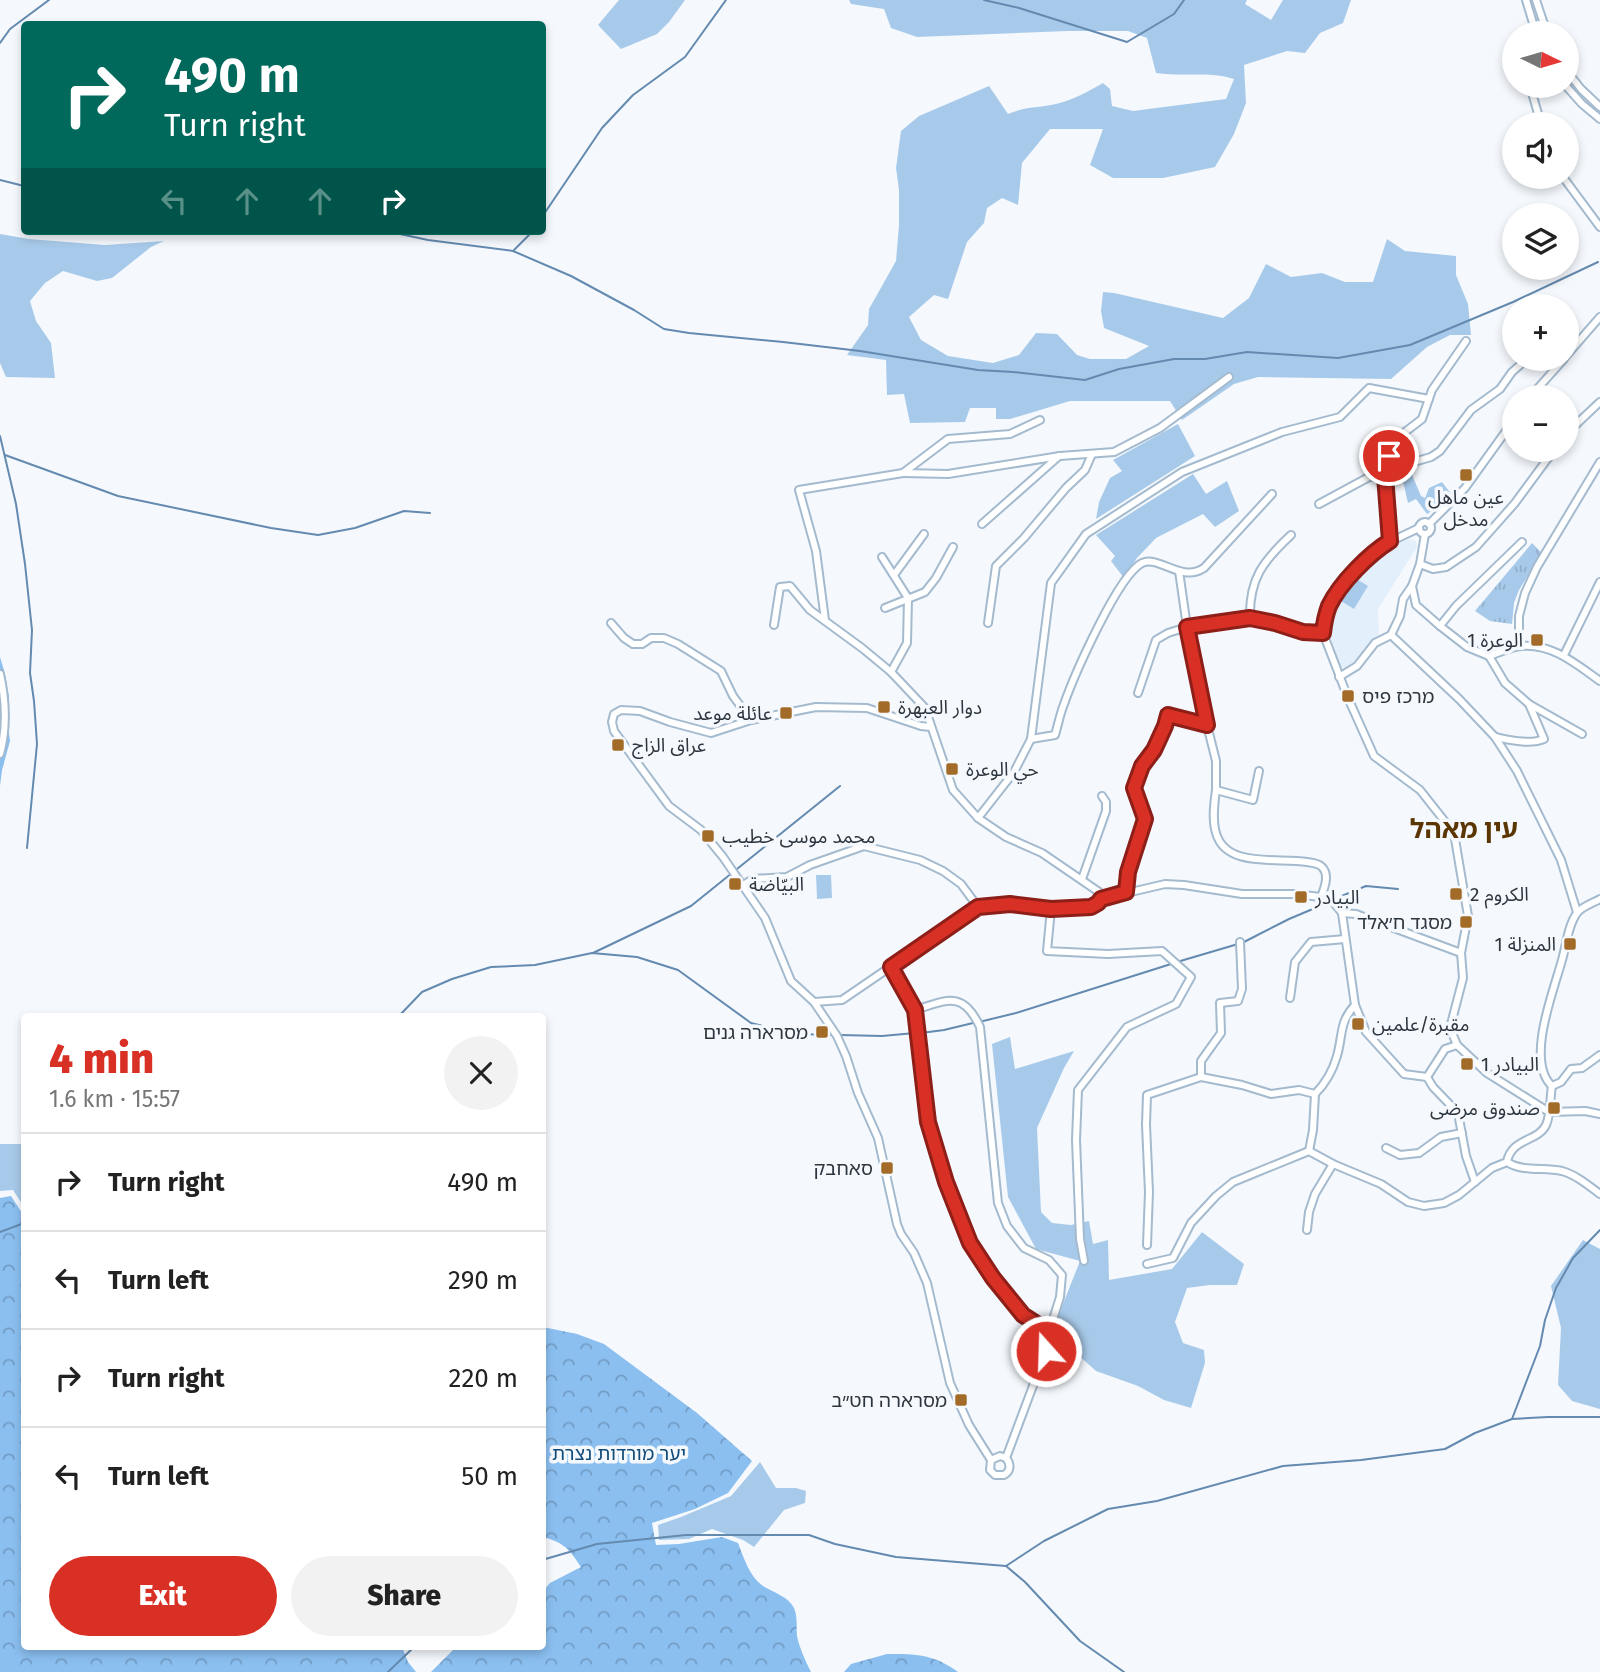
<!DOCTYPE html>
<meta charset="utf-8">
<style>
:root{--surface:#fff;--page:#f2f2f2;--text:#222;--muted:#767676;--line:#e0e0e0;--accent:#d93025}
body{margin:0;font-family:"Fira Sans","Noto Sans Arabic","Noto Sans Hebrew",sans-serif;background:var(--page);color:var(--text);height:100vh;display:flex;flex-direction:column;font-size:26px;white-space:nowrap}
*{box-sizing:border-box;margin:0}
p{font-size:23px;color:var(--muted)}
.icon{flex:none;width:38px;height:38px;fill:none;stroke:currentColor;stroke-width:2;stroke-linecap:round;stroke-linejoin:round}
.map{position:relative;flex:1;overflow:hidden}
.side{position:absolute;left:21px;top:1013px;width:525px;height:637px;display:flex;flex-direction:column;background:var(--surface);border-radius:7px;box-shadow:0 4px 10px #0003}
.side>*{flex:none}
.top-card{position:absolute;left:21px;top:21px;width:525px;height:214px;border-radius:7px;box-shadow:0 4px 10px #0003;background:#00695c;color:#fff;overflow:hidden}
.needle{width:46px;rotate:95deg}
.fabs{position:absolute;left:1502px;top:21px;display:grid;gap:14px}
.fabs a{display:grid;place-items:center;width:77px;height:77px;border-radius:50%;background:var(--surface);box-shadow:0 4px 10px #0003;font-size:35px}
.pin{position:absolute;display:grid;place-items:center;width:60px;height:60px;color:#fff;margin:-30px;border:4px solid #fff;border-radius:50%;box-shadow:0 2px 7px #0007}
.me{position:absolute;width:77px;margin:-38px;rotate:340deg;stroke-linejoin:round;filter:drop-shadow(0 0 5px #0008)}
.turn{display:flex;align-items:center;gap:24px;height:147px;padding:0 28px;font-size:32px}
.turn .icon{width:91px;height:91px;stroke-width:2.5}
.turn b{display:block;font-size:49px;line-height:60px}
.lanes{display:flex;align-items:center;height:66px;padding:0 28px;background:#0003;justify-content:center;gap:35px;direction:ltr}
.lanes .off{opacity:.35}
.round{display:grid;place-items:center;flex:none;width:74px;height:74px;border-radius:37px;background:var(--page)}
.head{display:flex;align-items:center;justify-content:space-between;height:119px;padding:0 28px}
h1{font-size:42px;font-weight:800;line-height:52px;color:var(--accent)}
.action{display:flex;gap:14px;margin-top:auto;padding:14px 28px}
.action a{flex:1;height:80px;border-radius:42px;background:var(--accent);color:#fff;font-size:28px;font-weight:800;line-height:80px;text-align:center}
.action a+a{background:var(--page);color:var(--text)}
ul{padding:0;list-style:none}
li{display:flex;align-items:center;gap:21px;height:98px;padding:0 28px;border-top:2px solid var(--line)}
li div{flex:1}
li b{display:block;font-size:26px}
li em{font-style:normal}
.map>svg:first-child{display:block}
.built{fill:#e3effa}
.grass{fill:#a8caea}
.forest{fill:url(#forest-crowns)}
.park{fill:url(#park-tufts)}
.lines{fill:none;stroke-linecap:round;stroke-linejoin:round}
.stream{stroke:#648aaf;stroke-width:2}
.minor-casing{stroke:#a4bace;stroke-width:10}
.minor{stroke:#fff;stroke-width:6}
.route-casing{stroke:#8d1f18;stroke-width:18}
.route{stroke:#d93025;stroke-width:12}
.poi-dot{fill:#a36b28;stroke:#f5f9fe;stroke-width:2.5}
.labels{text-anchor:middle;stroke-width:7;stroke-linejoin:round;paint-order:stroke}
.poi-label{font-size:19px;fill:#2d353e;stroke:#f5f9fe;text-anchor:start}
.park-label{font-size:19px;fill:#114b78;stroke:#f5f9fe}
.district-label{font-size:26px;font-weight:bold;fill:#5b3602;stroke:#f5f9fe}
</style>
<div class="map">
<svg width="1600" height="1672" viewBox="0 0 1600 1672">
<defs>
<pattern id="forest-crowns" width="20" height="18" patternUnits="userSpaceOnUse" patternTransform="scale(1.75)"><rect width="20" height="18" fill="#8bbff0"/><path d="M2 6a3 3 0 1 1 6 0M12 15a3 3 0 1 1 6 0" fill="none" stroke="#729cc4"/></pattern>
<pattern id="park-tufts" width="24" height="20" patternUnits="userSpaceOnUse" patternTransform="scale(1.75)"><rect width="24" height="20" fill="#a8caea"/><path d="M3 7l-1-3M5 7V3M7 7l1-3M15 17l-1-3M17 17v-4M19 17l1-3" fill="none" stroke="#91aeca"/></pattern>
</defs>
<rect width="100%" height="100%" fill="#f5f9fe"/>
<path class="built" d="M1411 539 1416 541 1417 547 1378 609 1379 634 1361 657 1345 667H1340L1329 631V623L1334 607 1346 587 1379 555 1393 545Z"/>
<g class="grass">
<path d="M619 0H685L669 22 657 34 621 49 598 25Z"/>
<path d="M849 0H1247L1245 4 1271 20 1283 0H1351L1343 23 1320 33 1305 53 1287 51 1244 65 1246 103 1234 134 1215 167 1163 178H1113L1090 165 1103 129H1050L1022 163 1018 205 1002 198 987 208 984 223 967 242 948 299 934 295 909 317 921 340 948 356 993 363 1019 355 1036 333 1057 334 1077 355 1090 359H1126L1149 346 1104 328 1101 311 1103 292 1114 293 1223 318 1249 298 1266 264 1291 277 1322 273 1345 282H1373L1387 239 1405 251 1456 256V275L1468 304 1471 335H1450L1427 347 1391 379 1258 377 1234 384 1182 420 1170 401H1070L1010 419H996V408H970L965 422 910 423 904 394 887 395 886 360 847 355 868 325 869 309 896 261 899 225V190L896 168 901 131 919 116 989 86 1008 114C1025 107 1034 108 1051 105 1070 102 1087 92 1103 83L1110 89 1112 106 1133 111 1226 99 1234 79C1209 71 1183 77 1156 73L1147 38 1128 31H1068L917 37 891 28 884 9 851 4Z"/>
<path d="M0 234 29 239 105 245 164 241 151 247 112 278 97 281 63 271 45 283 30 301 36 321 51 343 55 378 6 377 0 363Z"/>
<path d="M1178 424 1195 456 1096 519 1099 502 1110 478 1122 471 1113 460Z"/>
<path d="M1410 470 1421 496 1425 498 1429 488 1442 482 1452 495 1439 507 1427 514 1416 499 1408 503 1401 473Z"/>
<path d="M1193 474 1206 494 1227 481 1239 511 1215 527 1203 514 1156 538 1137 558 1124 578 1111 561 1115 556 1096 535Z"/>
<path d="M1355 578 1368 586 1354 609 1341 601Z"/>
<path d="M816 875H831L832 898 817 899Z"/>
<path d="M1010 1037 1015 1069 1074 1051 1064 1068 1037 1128 1041 1212 1052 1223 1071 1225 1089 1221 1093 1244 1108 1240 1109 1280 1172 1269 1202 1232 1244 1264 1237 1285H1210L1187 1288 1175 1322 1183 1343 1204 1350 1205 1363 1191 1408 1164 1400 1138 1386 1096 1371 1067 1345 1057 1319 1080 1261 1036 1249 1008 1197 992 1044Z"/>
<path d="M0 1144H24V1207L13 1190 0 1191Z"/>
<path d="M1583 1240 1600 1249V1409L1572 1401 1558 1385 1561 1328 1551 1286Z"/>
<path d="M760 1462 776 1488H796L806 1491 805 1503 784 1510 754 1547 743 1540 712 1529 689 1539 659 1540 658 1525 681 1517 731 1496Z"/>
</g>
<g class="forest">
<path d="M0 657 5 674 9 697 7 717 10 741 2 770 0 786Z"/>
<path d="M11 1196 24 1216V1647H402L408 1662 416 1672H0V1198Z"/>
<path d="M543 1327 577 1334 604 1344 697 1413 752 1461 728 1493 695 1509 652 1523 656 1545 679 1544 722 1537 738 1543C744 1558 749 1576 763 1586 773 1592 789 1597 794 1608 798 1617 796 1627 797 1636 799 1647 806 1662 811 1672H431L456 1647H542L543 1591 550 1583 581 1567C569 1549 565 1543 543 1537Z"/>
<path d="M887 1654C917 1654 933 1654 958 1672H844L851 1664Z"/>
</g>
<path class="park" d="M1532 543 1542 553 1519 590 1514 603 1512 624 1490 621 1475 611Z"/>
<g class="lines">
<g class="stream">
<path d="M984 0 1019 8 1127 42 1174 14 1184 0"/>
<path d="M0 43 10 29 49 0"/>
<path d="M0 180 24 186"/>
<path d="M542 217 602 128 633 95 685 57 726 0"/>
<path d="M386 231 428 240 513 251 571 276 634 310 664 329 689 333 783 342 860 351 978 370 1013 372 1085 380 1119 369 1174 359H1205L1247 352 1338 358 1410 345 1513 302 1598 262"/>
<path d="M514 250 533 231"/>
<path d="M0 436 16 504 25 564 32 630 30 673 34 701 37 744 27 848"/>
<path d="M5 455 118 496 271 528 318 535 355 528 404 511 430 513"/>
<path d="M1332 900 1366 886 1398 889"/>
<path d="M1244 942 1289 919 1327 903"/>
<path d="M593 953 691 906 840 786"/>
<path d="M1177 962 1238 944"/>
<path d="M398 1017 422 992 452 979 491 967 535 965 592 953 637 957 678 970 751 1023 795 1034 835 1035"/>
<path d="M979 1022 1016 1013 1171 964"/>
<path d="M921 1033 944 1030 973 1023"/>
<path d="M840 1035 882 1036 915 1033"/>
<path d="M0 1232 24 1223"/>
<path d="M1512 1419 1540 1346 1545 1320 1556 1288 1573 1258 1600 1230"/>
<path d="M542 1560 597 1544 686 1535H809L835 1544 896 1557 1006 1566 1025 1582 1080 1641 1124 1672"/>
<path d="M1006 1566 1044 1541 1108 1509 1157 1501 1283 1466 1361 1460 1445 1449 1475 1433 1512 1419 1548 1417H1600"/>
<path d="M388 1672 414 1647"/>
</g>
<defs>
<g id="minor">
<path d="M1526 0 1536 33"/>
<path d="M1536 0 1547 33"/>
<path d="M1566 70 1581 89 1600 107"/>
<path d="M1530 86 1541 124"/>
<path d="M1566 86 1582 104 1600 119"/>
<path d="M1563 177 1600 227"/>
<path d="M1566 356 1600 317"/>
<path d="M1530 397 1564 359"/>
<path d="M1566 434 1600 402"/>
<path d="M1386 470 1431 457 1440 451 1471 410 1500 389 1512 372 1527 359"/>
<path d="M903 473 948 474 1060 456 1114 452 1160 428 1229 377"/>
<path d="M1319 504 1369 477 1385 476"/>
<circle cx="1425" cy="528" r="6"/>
<path d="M982 524 1059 456"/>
<path d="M1429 524 1465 488 1514 420"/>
<path d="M1419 528 1381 546 1361 565 1340 589 1330 604 1324 620 1323 633 1348 698 1374 756 1420 790 1454 833 1468 916 1461 953 1463 978 1450 1028 1457 1045 1487 1073 1549 1112 1585 1111 1600 1114"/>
<path d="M1425 534 1420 564 1412 586 1416 605 1440 626 1467 647 1489 656C1499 653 1510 647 1521 646 1552 643 1576 664 1600 681"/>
<path d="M1390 541 1385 476 1392 442 1422 419 1432 390 1466 341"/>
<path d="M882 557 908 598 907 643 891 672"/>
<path d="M1420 564 1433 569 1446 567 1476 547 1515 503 1554 450"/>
<path d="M1179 571 1187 627 1207 725"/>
<path d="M894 575 924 534"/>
<path d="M885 608 925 592 936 578 953 547"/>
<path d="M1250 618C1249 579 1263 561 1291 535"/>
<path d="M825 620 816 551 799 490 903 473 948 439 1010 434 1040 420"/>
<path d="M611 623 624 638 633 644H642L651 638H664L678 644 721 671 733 696 751 720"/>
<path d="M988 623 996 566 1024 538 1066 488 1085 470 1092 454"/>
<path d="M774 625 780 587 790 586 810 610 862 648 891 672 925 708 953 790 978 818 1006 837 1042 853 1099 892 1101 899"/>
<path d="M1440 626 1456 606 1522 542"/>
<path d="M1391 635 1459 699 1495 737 1517 771 1561 860 1577 912"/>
<path d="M1519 646V616L1525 593 1537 567 1600 462"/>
<path d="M1564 655 1600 582"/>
<path d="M1489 656 1505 683 1529 704 1582 734"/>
<path d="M0 674C6 701 7 728 0 754"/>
<path d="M1339 677 1357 666 1375 643 1391 635 1400 616 1403 599 1412 586"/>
<path d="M1138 693 1156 640 1168 633 1187 627 1250 618 1275 623 1303 632 1323 633"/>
<path d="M931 727 921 726 867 708 816 707 751 720 711 733 670 722 640 711 621 710 614 714 612 722 614 731 669 806 701 830 723 857 765 918 791 981 814 1002 837 1036 846 1056 858 1093 878 1138 897 1224 901 1234 914 1253 927 1283 950 1383 969 1425 991 1460"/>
<path d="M1495 737C1510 740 1530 745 1544 739L1529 704"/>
<path d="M1031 739 1055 735C1058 725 1060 714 1064 704 1074 676 1118 575 1142 563 1159 555 1181 583 1204 568L1272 494"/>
<path d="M1259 771 1253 800 1216 790C1214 804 1212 820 1216 833 1226 869 1279 857 1307 862 1312 863 1318 863 1322 867 1330 875 1324 889 1321 897"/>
<path d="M978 818 1014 772 1031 739 1051 583 1086 534 1182 472 1282 432 1340 417 1369 388 1429 399"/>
<path d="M1082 879 1106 811V802L1102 796"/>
<path d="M743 885 753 879 787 877 810 865 864 846 920 860 943 871 961 884 978 907"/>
<path d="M1126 893 1128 872 1145 819 1134 788 1142 766 1154 750 1165 726 1168 715 1207 725 1216 761V790"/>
<path d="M1051 909 1047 951 1108 954 1162 951 1191 977 1176 1004 1127 1027 1078 1090 1076 1140 1080 1239 1084 1261"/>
<path d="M1342 913 1355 1005 1366 1032 1404 1074 1427 1077 1445 1049 1457 1045"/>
<path d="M891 966 915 1010 928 1122 946 1182 970 1243 993 1278 1023 1315 1049 1332"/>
<path d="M1290 998 1295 962 1311 942 1345 939"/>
<path d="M814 1002 842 1000 978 907 1010 904 1051 909 1091 907 1098 903 1101 899 1165 884 1184 885 1242 894H1294L1321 897 1334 903 1342 913 1356 914 1461 953"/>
<path d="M915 1010C947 1000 963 990 980 1027L998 1203 1007 1226 1024 1248 1049 1260 1062 1275 1060 1297 1049 1332 1046 1351 1006 1458C1011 1464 1011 1471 1004 1475H995L990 1470 991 1460 1000 1456 1006 1458"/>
<path d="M1201 1077V1061L1221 1033 1220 1003 1238 1001 1242 989 1240 942"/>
<path d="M1427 1077 1433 1087 1458 1113 1466 1156 1475 1182"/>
<path d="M1552 1086C1525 1061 1554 990 1562 960 1566 946 1568 925 1577 913 1581 907 1593 903 1600 899"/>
<path d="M1315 1094C1325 1084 1333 1070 1337 1056 1343 1035 1339 1022 1355 1005"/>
<path d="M1386 1148 1400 1155 1419 1153 1441 1137 1462 1133"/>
<path d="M1507 1162C1511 1138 1538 1142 1546 1125 1551 1114 1550 1097 1552 1086L1561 1082 1571 1069 1582 1068 1600 1055"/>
<path d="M1307 1230 1309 1212 1315 1194 1333 1164"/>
<path d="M1147 1245 1149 1192 1146 1125 1147 1095 1201 1077 1242 1085 1271 1094 1299 1090 1315 1094 1313 1130 1309 1151"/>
<path d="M1147 1264 1173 1258 1191 1223 1216 1196 1233 1182 1309 1151 1333 1164 1381 1184 1408 1202 1424 1206 1444 1203 1459 1195 1492 1168 1507 1162C1522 1172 1544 1167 1562 1171 1576 1175 1588 1185 1600 1194"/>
</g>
</defs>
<use href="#minor" class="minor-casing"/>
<use href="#minor" class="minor"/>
</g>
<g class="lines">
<defs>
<path id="route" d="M1046 1351 1049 1332 1023 1315 993 1278 970 1243 946 1182 928 1122 915 1010 891 967 978 907 1010 904 1051 909 1091 907 1098 903 1101 899 1126 892 1128 872 1145 819 1134 788 1142 766 1154 750 1165 726 1168 715 1207 725 1187 627 1250 618 1275 623 1303 632 1323 633C1324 623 1326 614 1329 606 1340 583 1369 554 1390 541L1385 476 1389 456"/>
</defs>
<use href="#route" class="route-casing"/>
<use href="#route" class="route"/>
</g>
<g class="poi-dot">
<rect x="1459" y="468" width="14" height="14" rx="3.5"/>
<rect x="1530" y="633" width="14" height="14" rx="3.5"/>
<rect x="1341" y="689" width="14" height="14" rx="3.5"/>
<rect x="877" y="700" width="14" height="14" rx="3.5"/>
<rect x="779" y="706" width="14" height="14" rx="3.5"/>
<rect x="611" y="738" width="14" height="14" rx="3.5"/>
<rect x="945" y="762" width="14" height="14" rx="3.5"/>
<rect x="701" y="829" width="14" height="14" rx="3.5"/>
<rect x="728" y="877" width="14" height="14" rx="3.5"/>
<rect x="1449" y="887" width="14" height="14" rx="3.5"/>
<rect x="1294" y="890" width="14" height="14" rx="3.5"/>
<rect x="1459" y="915" width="14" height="14" rx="3.5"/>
<rect x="1563" y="937" width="14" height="14" rx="3.5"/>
<rect x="1351" y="1017" width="14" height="14" rx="3.5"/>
<rect x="815" y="1025" width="14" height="14" rx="3.5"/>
<rect x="1460" y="1057" width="14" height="14" rx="3.5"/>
<rect x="1547" y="1101" width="14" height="14" rx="3.5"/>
<rect x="880" y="1161" width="14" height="14" rx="3.5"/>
<rect x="954" y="1393" width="14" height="14" rx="3.5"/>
</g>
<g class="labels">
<g class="poi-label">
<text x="1466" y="504" text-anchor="middle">عين ماهل<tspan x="1466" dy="22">مدخل</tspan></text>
<text x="1523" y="647" text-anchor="end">الوعرة 1</text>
<text x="1362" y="703">מרכז פיס</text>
<text x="898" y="714">دوار العبهرة</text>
<text x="772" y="720" text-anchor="end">عائلة موعد</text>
<text x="632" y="752">عراق الزاج</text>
<text x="966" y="776">حي الوعرة</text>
<text x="722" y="843">محمد موسى خطيب</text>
<text x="749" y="891">البيّاضة</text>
<text x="1470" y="901">الكروم 2</text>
<text x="1315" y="904">البيادر</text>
<text x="1452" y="929" text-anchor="end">מסגד ח׳אלד</text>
<text x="1556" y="951" text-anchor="end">المنزلة 1</text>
<text x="1372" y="1031">مقبرة/علمين</text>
<text x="808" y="1039" text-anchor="end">מסרארה גנים</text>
<text x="1481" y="1071">البيادر 1</text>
<text x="1540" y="1115" text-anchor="end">صندوق مرضى</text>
<text x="873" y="1175" text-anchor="end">סאחבק</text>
<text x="947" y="1407" text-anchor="end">מסרארה חט״ב</text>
</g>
<g class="park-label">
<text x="619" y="1460">יער מורדות נצרת</text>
</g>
<g class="district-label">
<text x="1464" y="838">עין מאהל</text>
</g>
</g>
</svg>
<div class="fabs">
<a><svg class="needle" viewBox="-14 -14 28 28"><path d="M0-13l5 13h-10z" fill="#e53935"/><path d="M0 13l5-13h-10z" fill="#767676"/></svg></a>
<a><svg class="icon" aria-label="sound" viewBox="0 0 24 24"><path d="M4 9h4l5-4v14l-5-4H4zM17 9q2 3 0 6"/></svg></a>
<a><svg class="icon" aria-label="layers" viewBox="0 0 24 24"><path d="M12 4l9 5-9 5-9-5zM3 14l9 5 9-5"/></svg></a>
<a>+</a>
<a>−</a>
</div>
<div class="pin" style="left:1389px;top:456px;background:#d93025"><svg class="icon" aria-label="arrive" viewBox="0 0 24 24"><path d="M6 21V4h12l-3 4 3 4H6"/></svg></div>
<svg class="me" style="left:1046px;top:1351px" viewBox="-20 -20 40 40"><circle r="17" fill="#d93025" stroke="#fff" stroke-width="3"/><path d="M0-11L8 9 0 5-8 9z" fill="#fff"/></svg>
<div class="top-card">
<div class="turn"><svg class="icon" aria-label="right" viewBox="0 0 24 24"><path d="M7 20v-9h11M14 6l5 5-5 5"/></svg><div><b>490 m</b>Turn right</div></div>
<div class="lanes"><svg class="icon off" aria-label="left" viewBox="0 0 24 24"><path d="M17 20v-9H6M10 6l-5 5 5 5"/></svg><svg class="icon off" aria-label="ahead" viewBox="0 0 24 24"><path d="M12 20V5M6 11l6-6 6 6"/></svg><svg class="icon off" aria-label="ahead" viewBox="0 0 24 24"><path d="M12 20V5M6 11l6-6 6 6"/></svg><svg class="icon" aria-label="right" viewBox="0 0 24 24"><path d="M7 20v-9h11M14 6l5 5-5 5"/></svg></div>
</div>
<section class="side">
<div class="head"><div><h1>4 min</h1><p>1.6 km · 15:57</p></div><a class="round"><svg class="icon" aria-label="close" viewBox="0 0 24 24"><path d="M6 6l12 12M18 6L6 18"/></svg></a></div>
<ul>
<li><svg class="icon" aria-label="right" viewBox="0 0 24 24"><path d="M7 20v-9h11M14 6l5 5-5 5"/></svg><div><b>Turn right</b></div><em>490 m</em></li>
<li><svg class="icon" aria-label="left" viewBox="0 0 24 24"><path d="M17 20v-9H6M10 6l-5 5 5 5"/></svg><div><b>Turn left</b></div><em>290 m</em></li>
<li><svg class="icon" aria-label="right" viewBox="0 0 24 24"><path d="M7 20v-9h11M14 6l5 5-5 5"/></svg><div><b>Turn right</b></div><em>220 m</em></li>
<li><svg class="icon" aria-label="left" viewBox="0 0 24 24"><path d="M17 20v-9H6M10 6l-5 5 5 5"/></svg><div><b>Turn left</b></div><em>50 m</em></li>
</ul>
<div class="action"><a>Exit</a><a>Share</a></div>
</section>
</div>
